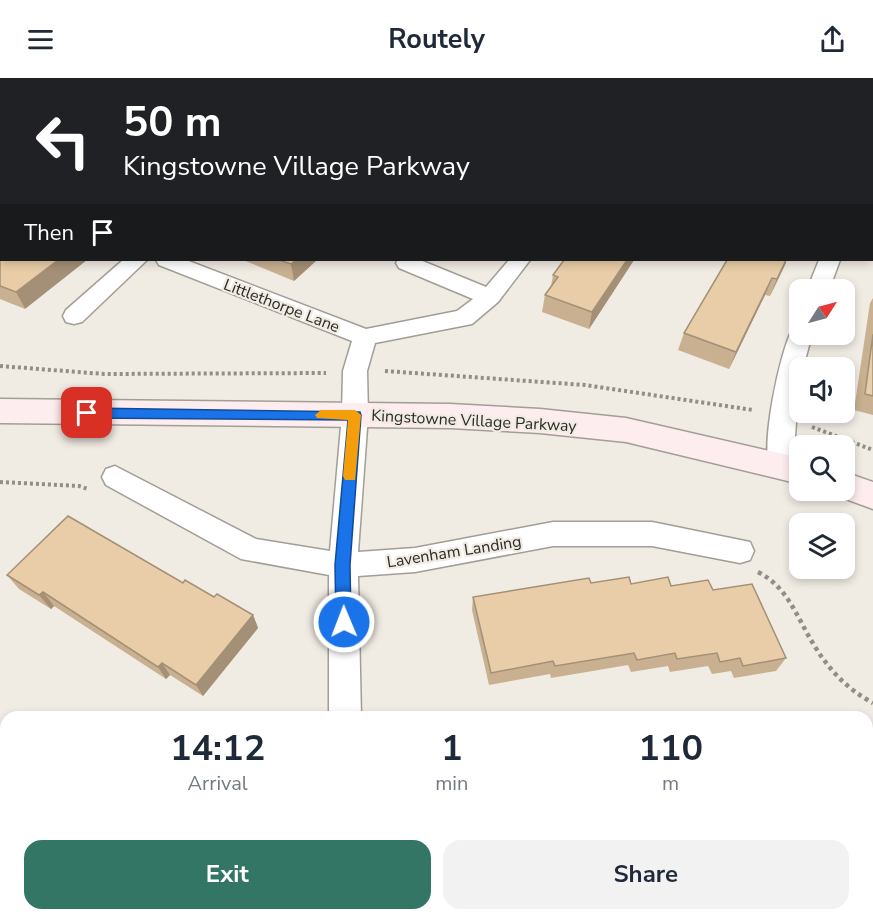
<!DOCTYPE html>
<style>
:root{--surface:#fff;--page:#f2f2f3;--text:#1f2937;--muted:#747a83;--accent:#347666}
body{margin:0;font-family:"Nunito Sans",sans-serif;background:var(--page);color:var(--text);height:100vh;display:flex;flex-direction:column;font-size:22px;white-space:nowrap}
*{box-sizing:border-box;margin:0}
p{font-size:20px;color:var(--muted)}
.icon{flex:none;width:33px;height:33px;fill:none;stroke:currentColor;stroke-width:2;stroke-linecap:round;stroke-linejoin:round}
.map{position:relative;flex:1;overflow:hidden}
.panel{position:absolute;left:0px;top:633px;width:873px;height:210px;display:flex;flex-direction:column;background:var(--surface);border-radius:18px 18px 0 0;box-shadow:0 3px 9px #0003}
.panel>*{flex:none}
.banner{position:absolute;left:0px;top:0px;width:873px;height:183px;box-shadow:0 3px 9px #0003;background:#202124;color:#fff;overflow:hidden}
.needle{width:39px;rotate:54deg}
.tools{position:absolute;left:789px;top:201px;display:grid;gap:12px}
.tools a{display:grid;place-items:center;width:66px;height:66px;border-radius:12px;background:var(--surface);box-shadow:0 3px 9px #0003;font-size:30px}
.pin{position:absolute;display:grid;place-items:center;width:51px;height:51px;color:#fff;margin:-26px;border-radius:12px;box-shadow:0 3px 9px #0006}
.me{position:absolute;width:66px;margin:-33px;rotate:359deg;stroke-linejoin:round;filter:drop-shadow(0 0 4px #0008)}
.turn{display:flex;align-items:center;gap:21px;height:126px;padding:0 24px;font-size:27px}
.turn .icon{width:78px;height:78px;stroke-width:2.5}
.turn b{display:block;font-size:42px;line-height:51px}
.then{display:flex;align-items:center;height:57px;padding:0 24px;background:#0003;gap:12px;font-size:22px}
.eta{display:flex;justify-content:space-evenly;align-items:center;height:102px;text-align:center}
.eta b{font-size:36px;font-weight:700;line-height:42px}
.primary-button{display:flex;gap:12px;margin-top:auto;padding:12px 24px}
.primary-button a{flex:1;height:69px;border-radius:18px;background:var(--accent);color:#fff;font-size:24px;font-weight:700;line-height:69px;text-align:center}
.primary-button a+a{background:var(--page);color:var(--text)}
header{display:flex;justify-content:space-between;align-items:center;height:78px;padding:0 24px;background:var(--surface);font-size:27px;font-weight:700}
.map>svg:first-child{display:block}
.green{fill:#b3d4bb}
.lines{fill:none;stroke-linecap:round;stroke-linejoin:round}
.lane-casing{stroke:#a29d96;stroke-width:2}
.street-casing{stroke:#a29d96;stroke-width:3}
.secondary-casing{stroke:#a29d96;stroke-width:3}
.path-far2{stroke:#918e88;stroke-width:3;stroke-dasharray:2 2;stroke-linecap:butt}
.path-far1{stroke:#918e88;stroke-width:4;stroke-dasharray:3 3;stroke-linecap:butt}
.path{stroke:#918e88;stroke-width:4.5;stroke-dasharray:4 4;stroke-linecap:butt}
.lane{fill:#fff;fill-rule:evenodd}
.street{fill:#fff;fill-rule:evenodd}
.secondary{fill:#feedee;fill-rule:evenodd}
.wall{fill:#c8b090}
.shaded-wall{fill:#a39076}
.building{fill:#e9cda8;stroke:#a39076;stroke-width:1.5}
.route{fill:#1a73e8;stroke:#114b97;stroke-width:1.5}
.slow{fill:#f59e0b}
.labels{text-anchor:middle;stroke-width:4.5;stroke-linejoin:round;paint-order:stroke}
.street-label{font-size:16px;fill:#2d2b28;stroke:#f0ebe3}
</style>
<header><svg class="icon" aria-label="menu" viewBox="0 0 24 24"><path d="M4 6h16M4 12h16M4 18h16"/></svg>Routely<svg class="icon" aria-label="share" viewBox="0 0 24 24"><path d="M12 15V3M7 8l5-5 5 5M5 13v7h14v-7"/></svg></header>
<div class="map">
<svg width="873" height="843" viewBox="0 0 873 843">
<rect width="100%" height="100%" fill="#f0ebe3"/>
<path class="green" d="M867 707 873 712V843H713L714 837H867Z"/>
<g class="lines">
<defs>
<rect id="lane" x="872" y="116" width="1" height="6"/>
<g id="street">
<path d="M873 86V101H872V87Z"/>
<path d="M123 182H147L82 244 74 246 66 244 63 238 66 232Z"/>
<path d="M156 182H186L366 251 457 233 473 221 399 190 396 185 398 182H420L486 209 509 182H530L498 224 472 246 375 265 367 293 368 337 358 474 415 470 553 444H652L750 464 754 473 750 482 740 485 652 468H553L415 494 358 498 361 639H329V497L241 481 106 407 102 399 106 391 115 388 256 461 330 473 342 337 343 293 352 263 159 187Z"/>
<path d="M819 182H840L829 212H807Z"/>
<path d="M800 248V256H812L803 290H800L793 386 789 393 780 396 771 393C759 372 780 272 793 250Z"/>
<path d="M256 837H294L292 843H254Z"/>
</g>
<g id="secondary">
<path d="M0 321 450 326 540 331 626 340 800 380V406L626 364 540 355 450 350 0 345Z"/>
<path d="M844 394 873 404V431L832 416 831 412H844Z"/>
</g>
</defs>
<use href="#lane" class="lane-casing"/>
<use href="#street" class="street-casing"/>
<use href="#secondary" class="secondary-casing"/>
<path class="path-far2" d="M782 2 802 0"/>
<g class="path-far1">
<path d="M0 288 104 296 326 295"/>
<path d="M385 293 585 307 753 332"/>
<path d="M812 349 873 372"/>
<path d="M0 404 79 408 88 411"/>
</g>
<path class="path" d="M758 494C788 509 797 540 814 567 829 592 847 611 873 625"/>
<use href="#lane" class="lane"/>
<use href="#street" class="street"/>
<use href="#secondary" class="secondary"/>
</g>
<g class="wall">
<path d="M0 181 25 231 0 221Z"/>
<path d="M243 182H317L294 203Z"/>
<path d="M564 182H634L589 251 542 234 545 217 551 208 553 197Z"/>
<path d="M727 182H787L770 218 765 217 729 291 678 272 684 255Z"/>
<path d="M873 220V337L854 332 870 225Z"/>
<path d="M7 497 183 505 253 537 258 550 203 618 170 597 166 601 54 528 51 531 19 511Z"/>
<path d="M591 505 631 506 713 512 786 580 776 593 734 600 731 593 712 596 708 588 670 594 668 588 631 594 628 587 551 600 550 596 489 607 472 532 473 519Z"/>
</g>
<g class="shaded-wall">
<path d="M58 182H87L25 231 16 214Z"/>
<path d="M296 182H317L294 203 291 186Z"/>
<path d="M627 182H634L589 251 592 234Z"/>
<path d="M786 182V185L770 218 777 201Z"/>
<path d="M772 200 765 217 729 291 736 274Z"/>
<path d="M43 514 54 528 51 531 39 517Z"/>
<path d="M253 537 258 550 203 618 196 607Z"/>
<path d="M162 585 170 597 166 601 158 589Z"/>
<path d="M150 837H153L160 843H157Z"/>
</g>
<g class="building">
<path d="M2 180V182H58L16 214 0 208V181Z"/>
<path d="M279 182H296L291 186Z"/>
<path d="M564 182H627L592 234 545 217 558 199 553 197Z"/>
<path d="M727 182H786L777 201 772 200 736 274 684 255Z"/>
<path d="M873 256V318L865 316Z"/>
<path d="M68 438 183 505 185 502 214 519 217 516 253 537 196 607 162 585 158 589 43 514 39 517 7 497Z"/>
<path d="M629 499 631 506 668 499 671 508 708 502 713 512 752 506 786 580 743 588 740 580 720 584 717 575 677 581 675 575 637 582 634 575 555 588 553 583 491 595 473 519 589 500 591 505Z"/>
<path d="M25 837H150L157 843H20Z"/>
<path d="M494 837H602L601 843H494Z"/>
</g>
<path class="route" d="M87 330 360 334 361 337 350 487 351 544 349 549 344 551 338 549 336 544 335 487 348 342 87 340 80 335Z"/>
<path class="slow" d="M321 332H355L361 337 355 402H345L343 398 348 342 317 340 315 337Z"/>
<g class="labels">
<g class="street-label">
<text transform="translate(282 227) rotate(21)" y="6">Littlethorpe Lane</text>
<text transform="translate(474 342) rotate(3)" y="6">Kingstowne Village Parkway</text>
<text transform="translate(454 473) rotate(-9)" y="6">Lavenham Landing</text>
</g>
</g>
</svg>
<div class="tools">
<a><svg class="needle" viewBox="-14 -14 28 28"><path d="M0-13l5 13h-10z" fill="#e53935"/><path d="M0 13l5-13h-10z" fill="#747a83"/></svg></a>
<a><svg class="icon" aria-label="sound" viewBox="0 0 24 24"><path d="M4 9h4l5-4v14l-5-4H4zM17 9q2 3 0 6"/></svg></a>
<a><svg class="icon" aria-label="search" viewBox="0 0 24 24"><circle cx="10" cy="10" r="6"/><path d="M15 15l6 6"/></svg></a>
<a><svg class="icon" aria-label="layers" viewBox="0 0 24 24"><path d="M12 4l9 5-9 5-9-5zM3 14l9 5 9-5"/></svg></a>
</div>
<div class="pin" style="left:87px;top:335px;background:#d93025"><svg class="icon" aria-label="arrive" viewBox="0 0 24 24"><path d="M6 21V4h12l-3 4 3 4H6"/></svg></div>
<svg class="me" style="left:344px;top:544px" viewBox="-20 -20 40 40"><circle r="17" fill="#1a73e8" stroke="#fff" stroke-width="3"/><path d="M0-11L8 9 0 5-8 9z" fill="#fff"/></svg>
<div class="banner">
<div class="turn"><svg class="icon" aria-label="left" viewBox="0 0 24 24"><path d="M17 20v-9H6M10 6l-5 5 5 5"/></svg><div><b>50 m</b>Kingstowne Village Parkway</div></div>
<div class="then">Then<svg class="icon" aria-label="arrive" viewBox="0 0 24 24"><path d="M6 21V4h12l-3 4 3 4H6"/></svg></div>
</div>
<section class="panel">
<div class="eta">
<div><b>14:12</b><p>Arrival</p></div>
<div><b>1</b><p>min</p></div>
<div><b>110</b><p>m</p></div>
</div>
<div class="primary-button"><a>Exit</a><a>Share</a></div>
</section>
</div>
